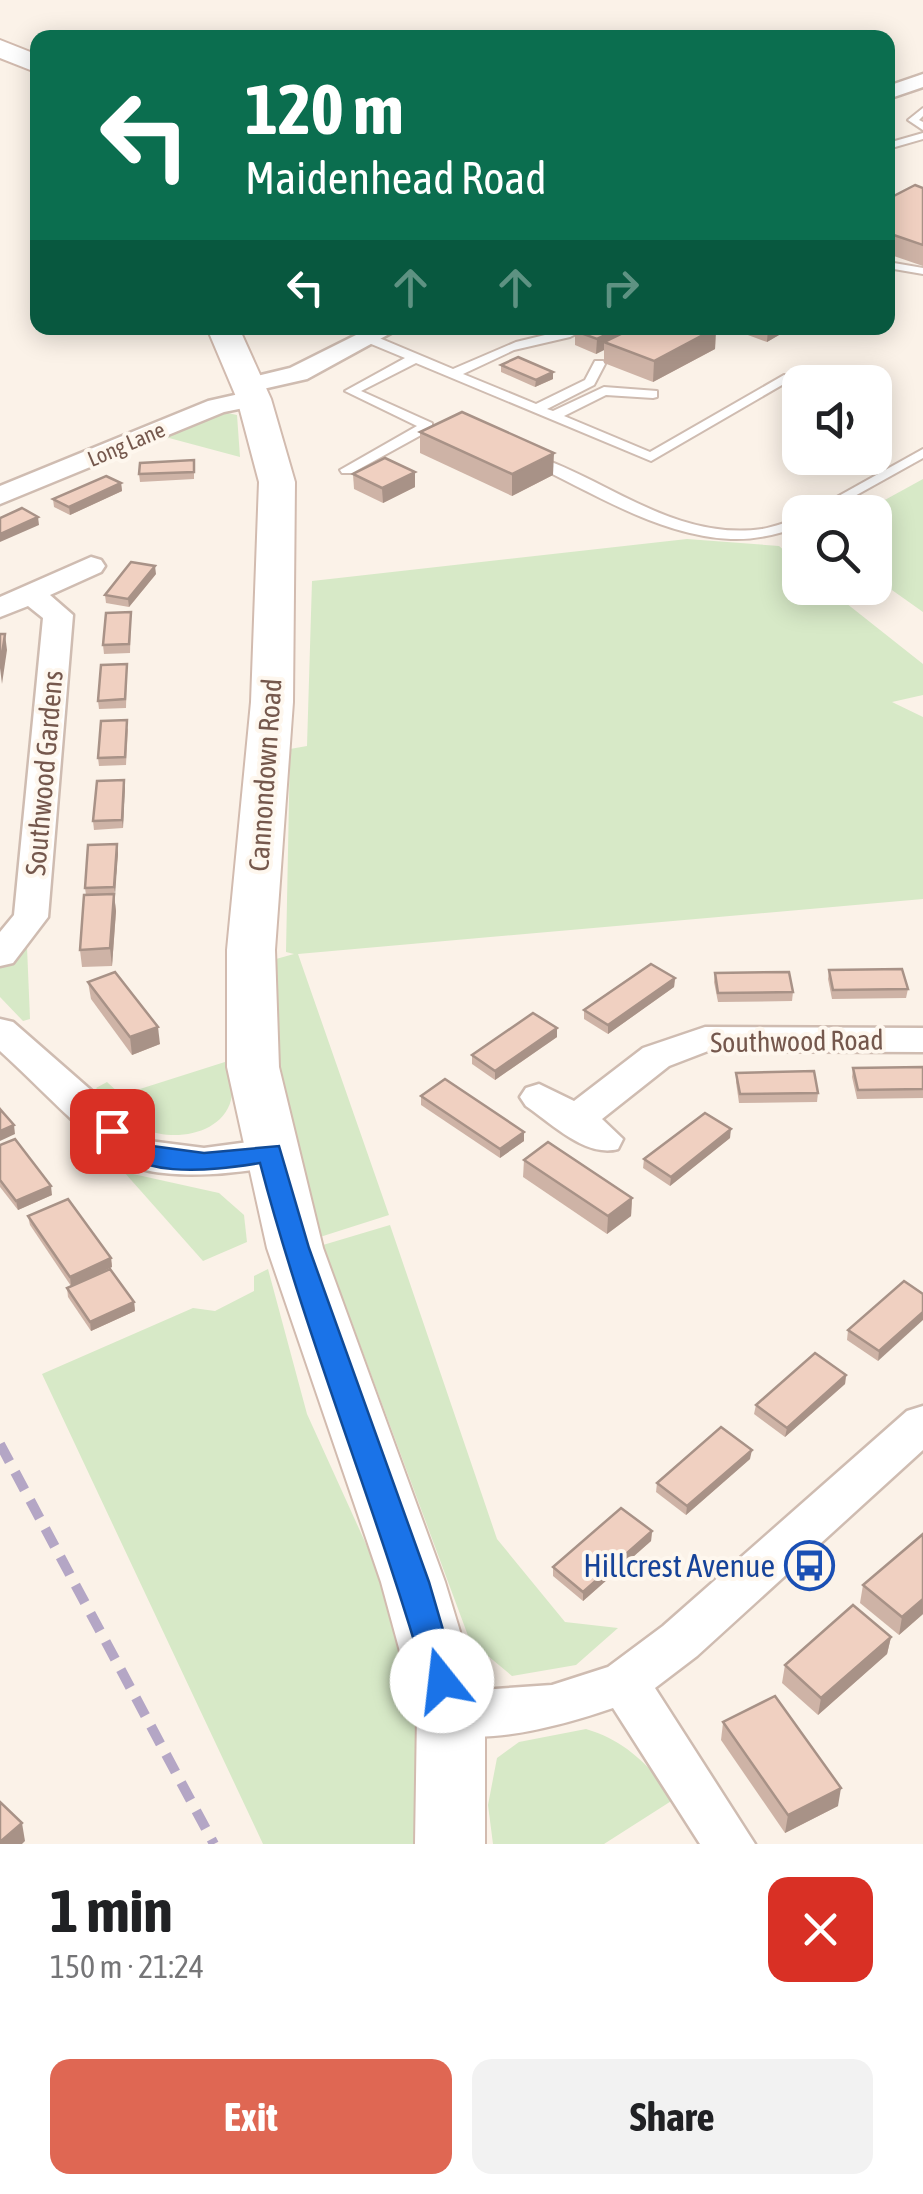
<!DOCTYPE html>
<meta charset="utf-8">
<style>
:root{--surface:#fff;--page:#f2f2f2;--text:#202124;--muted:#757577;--accent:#df6753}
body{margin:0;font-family:"Asap Condensed",sans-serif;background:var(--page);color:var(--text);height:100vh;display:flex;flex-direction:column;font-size:38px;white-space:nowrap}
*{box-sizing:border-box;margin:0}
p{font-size:32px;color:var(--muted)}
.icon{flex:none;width:55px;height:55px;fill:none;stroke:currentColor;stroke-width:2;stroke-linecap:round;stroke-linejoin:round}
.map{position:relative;height:1844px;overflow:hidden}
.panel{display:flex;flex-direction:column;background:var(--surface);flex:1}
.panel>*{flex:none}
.guide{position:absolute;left:30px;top:30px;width:865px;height:305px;border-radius:20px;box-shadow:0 5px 25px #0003;background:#0b6e4f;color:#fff;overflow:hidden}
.tools{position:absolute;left:782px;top:365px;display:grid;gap:20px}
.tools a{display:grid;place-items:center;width:110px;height:110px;border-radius:20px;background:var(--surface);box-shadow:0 5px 25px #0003;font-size:50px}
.pin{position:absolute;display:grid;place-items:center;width:85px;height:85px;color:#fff;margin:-42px;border-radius:20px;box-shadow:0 5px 15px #0006}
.me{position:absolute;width:110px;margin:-55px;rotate:344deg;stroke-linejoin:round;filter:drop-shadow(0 0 8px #0008)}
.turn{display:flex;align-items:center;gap:35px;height:210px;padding:0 50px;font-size:45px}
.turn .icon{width:130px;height:130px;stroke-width:2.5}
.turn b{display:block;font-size:70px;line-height:85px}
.lanes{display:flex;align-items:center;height:95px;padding:0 50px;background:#0003;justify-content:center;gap:50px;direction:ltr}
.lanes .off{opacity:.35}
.round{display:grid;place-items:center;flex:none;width:105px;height:105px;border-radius:20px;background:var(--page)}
.overview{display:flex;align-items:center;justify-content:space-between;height:170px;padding:0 50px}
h1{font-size:60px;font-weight:700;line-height:75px}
.button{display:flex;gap:20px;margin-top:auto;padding:20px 50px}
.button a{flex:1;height:115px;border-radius:20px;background:var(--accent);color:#fff;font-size:40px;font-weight:700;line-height:115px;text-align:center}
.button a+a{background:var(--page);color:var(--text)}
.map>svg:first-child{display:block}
.green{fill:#d7e9c7}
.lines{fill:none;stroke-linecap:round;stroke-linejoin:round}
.lane-casing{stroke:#cfbcb1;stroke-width:4}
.street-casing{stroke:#cfbcb1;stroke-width:5}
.secondary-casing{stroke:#d2bbaf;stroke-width:4}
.lane{fill:#fff;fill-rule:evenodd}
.street{fill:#fff;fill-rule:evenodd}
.secondary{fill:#fff;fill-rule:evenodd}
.rail{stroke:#b4a6c5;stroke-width:10;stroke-dasharray:20 12;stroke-linecap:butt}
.wall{fill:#ceb3a6}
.shaded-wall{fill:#a89287}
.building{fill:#f0d0c1;stroke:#a89287;stroke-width:2.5}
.route{fill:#1a73e8;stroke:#114b97;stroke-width:2.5}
.labels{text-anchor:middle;stroke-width:8;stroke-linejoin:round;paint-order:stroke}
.far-street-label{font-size:22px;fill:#75584d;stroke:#fef7ee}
.street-label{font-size:28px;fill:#75584d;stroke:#fef7ee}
.near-transit-label{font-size:32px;fill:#164399;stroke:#fef7ee;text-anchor:end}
</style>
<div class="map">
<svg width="923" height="1844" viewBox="0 0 923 1844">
<rect width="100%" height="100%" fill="#fbf2e8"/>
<g class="green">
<path d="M223 412 237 415 240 457 169 438 163 440 161 436Z"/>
<path d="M923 479V612L875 578V512H863Z"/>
<path d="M687 539 779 546 800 564V588H827L923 664V695L892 702 923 717V899L298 954 389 1215 320 1237 279 1066 276 959 294 954 286 952 290 749 307 746 312 581Z"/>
<path d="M27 947 30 1019 23 1021 0 997V964Z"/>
<path d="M228 1061C230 1073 234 1089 231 1100 222 1135 172 1142 145 1129 127 1120 111 1101 96 1088L107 1082 121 1095Z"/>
<path d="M124 1172 219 1193 244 1215 247 1242 203 1261Z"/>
<path d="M390 1225 497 1539 565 1622 618 1628 576 1665 512 1676 470 1641 323 1245Z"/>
<path d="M268 1269 307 1414 405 1630 420 1708 424 1844H263L42 1374 193 1308 215 1311 254 1291V1276Z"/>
<path d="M586 1729C627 1741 648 1766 676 1798L604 1844H493L488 1805 497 1758 519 1742Z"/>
</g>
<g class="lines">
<defs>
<g id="lane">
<path d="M923 108V116L919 120 923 122V130L908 120Z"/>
<path d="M923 133V139L888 149V143Z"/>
<path d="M888 262 923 268V274L888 268Z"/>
<path d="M574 328 584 330 570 337 514 350 463 374 536 404 585 380 595 361H603L605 364 594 385 547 409 553 411 604 387 657 391V397L653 398 606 395 564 416 650 452 784 375 794 378 651 461 416 363 361 391 432 423V429L352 473H342L340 470 417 426 345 391 405 358 364 341V335H372L453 369 516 342Z"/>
<path d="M923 449V458L826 512H810Z"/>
<path d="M533 455C610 481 676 541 762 529 775 527 788 521 800 518V527C777 534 756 540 731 539 659 536 592 492 528 462L526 459Z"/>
</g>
<g id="street">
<path d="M923 74V87L888 99V86Z"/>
<path d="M370 328H400L307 379 254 391 267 399 263 404 224 412 0 504V486L208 401 248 392 236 385 240 380 290 368Z"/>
<path d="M91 557 101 560 105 566 101 572 50 595 73 615 48 917 13 963 0 966V932L14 915 43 618 28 606 0 617V597Z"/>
<path d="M0 1019 13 1022 149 1141 204 1148 270 1139 284 1143 290 1153 284 1163C247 1174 156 1183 122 1161 83 1135 37 1084 0 1051Z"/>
<path d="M705 1027 923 1028V1052L708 1051 669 1066 602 1119 623 1139 618 1149C586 1158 551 1123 526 1106L520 1097 526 1088 539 1084 574 1101 643 1048Z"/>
<path d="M923 1406V1450L697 1656 655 1688 755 1844H700L613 1708C563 1725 484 1748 434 1730L426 1714 434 1698 451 1692 552 1685 608 1667 663 1626 907 1411Z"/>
</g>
<g id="secondary">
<path d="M0 40 38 55V73L0 58Z"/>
<path d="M207 328H239L271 399 295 482 293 702 275 950 279 1067 323 1248 445 1582 485 1714V1844H415L417 1714 381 1582 267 1248 227 1067V950L251 702 259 482 237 399Z"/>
</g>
</defs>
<use href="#lane" class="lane-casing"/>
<use href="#street" class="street-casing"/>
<use href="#secondary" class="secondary-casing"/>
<use href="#lane" class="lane"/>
<use href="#street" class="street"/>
<use href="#secondary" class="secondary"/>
<path class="rail" d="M0 1444 214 1844"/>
</g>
<g class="wall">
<path d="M923 188V266L888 254V199Z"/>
<path d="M524 328H551L540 334Z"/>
<path d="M716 328 715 349 653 382 604 363V350L596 354 575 345V331Z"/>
<path d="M729 328H791L767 342Z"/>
<path d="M501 365 553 372V379L535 387 501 372Z"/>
<path d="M420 432 553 475 512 496 420 453Z"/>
<path d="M194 460V479L140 482 139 474Z"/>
<path d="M415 472V487L383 503 354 489 353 474Z"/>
<path d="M121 483 122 491 70 515 54 507 53 499Z"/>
<path d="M156 574 129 607 106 603 105 595Z"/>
<path d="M131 612 130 653 104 654 103 645Z"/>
<path d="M127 664 126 708 99 709 98 701Z"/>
<path d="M128 728 126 765 99 766 98 758Z"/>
<path d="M124 780 123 828 94 830 93 821Z"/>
<path d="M117 844 118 853 114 896 116 911 112 966 82 967 80 950 86 895 85 888Z"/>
<path d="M829 970 908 989 906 998 832 999 828 979Z"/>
<path d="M715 973 793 992 792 1001 718 1002 714 982Z"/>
<path d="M675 978 674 987 608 1034 584 1019V1010Z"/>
<path d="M88 982 160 1044 132 1055 91 999Z"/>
<path d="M557 1028V1037L495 1080 472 1064V1055Z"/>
<path d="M923 1067V1098L857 1099 852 1077 853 1068Z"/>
<path d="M736 1073 818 1093 817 1102 739 1103 736 1082Z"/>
<path d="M421 1096 524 1141 500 1158 421 1105Z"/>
<path d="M730 1138 670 1186 643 1168 644 1159Z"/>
<path d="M0 1145 52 1195 18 1210 0 1187Z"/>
<path d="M524 1160 632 1198 631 1216 607 1234 523 1177Z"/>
<path d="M28 1216 111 1258 112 1267 71 1286 30 1225Z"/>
<path d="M904 1281 878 1361 847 1340 848 1330Z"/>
<path d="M67 1288 134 1302 135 1311 91 1331 68 1297Z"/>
<path d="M846 1375 845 1384 785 1437 754 1414 756 1405Z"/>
<path d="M750 1459 686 1515 656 1492 657 1483Z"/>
<path d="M652 1531 651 1541 583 1601 553 1576V1567Z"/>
<path d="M923 1534V1614L899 1635 860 1603 863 1585Z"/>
<path d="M891 1637 887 1654 818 1715 782 1683 785 1665Z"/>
<path d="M723 1723 838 1806 785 1833 721 1740Z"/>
</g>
<g class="shaded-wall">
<path d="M893 116 892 129 888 130V118Z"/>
<path d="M540 328H551L540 334Z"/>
<path d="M620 328H644L604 342V350L596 354 597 339Z"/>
<path d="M716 328 715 349 653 382 654 361Z"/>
<path d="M768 328H791L767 342Z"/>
<path d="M553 372V379L535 387 536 380Z"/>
<path d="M554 453 553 475 512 496V474Z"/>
<path d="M415 472V487L383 503 382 488Z"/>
<path d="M121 483 122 491 70 515 69 507Z"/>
<path d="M38 517 39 525 0 542V534Z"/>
<path d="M155 566 156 574 129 607 128 599Z"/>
<path d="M5 634 7 650 2 684 0 668Z"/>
<path d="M124 780 125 788 123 828 122 820Z"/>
<path d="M117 844 118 853 115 896 114 887Z"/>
<path d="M114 894 116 911 112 966 110 948Z"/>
<path d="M675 978 674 987 608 1034V1025Z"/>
<path d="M158 1027 160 1044 132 1055 130 1037Z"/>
<path d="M557 1028V1037L495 1080V1071Z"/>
<path d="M14 1125 15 1134 0 1141V1131Z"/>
<path d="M731 1129 730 1138 670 1186 671 1177Z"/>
<path d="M524 1132V1141L500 1158V1149Z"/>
<path d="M51 1186 52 1195 18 1210 16 1201Z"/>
<path d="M632 1198 631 1216 607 1234 608 1216Z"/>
<path d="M111 1258 112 1267 71 1286 70 1277Z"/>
<path d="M134 1302 135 1311 91 1331 90 1322Z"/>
<path d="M923 1312V1320L878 1361 879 1351Z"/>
<path d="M846 1375 845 1384 785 1437 787 1428Z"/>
<path d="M752 1450 750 1459 686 1515 687 1506Z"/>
<path d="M652 1531 651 1541 583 1601V1592Z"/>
<path d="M923 1599V1614L899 1635 902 1617Z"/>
<path d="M891 1637 887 1654 818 1715 821 1698Z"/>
<path d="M841 1788 838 1806 785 1833 788 1815Z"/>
<path d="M22 1823 25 1841 22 1844H0V1842Z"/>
</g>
<g class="building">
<path d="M915 185 923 188V245L888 233V199Z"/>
<path d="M582 328H620L597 339 575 331Z"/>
<path d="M633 328H716L654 361 604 342Z"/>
<path d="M518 357 553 372 536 380 501 365Z"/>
<path d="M462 412 554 453 512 474 420 432Z"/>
<path d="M385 458 415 472 382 488 353 474Z"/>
<path d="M194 460V472L139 474 140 463Z"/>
<path d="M106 476 121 483 69 507 53 499Z"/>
<path d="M22 508 38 517 0 534V518Z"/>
<path d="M131 562 155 566 128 599 105 595Z"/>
<path d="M131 612 129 644 103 645 106 613Z"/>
<path d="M0 634H5L0 668Z"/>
<path d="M127 664 125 699 98 701 101 665Z"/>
<path d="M127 720 125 757 98 758 101 721Z"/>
<path d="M124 780 122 820 93 821 97 781Z"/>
<path d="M117 844 114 887 85 888 88 845Z"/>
<path d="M114 894 110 948 80 950 84 895Z"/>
<path d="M651 964 675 978 608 1025 584 1010Z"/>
<path d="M902 969 908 989 833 990 829 970Z"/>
<path d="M115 972 158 1027 130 1037 88 982Z"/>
<path d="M789 972 793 992 718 993 715 973Z"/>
<path d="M533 1013 557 1028 495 1071 472 1055Z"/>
<path d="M923 1067V1089L858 1090 853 1068Z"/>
<path d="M814 1071 818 1093 740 1094 736 1073Z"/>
<path d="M445 1079 524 1132 500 1149 421 1096Z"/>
<path d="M0 1109 14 1125 0 1131Z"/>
<path d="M705 1113 731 1129 671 1177 644 1159Z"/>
<path d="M15 1139 51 1186 16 1201 0 1180V1145Z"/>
<path d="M548 1142 632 1198 608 1216 524 1160Z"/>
<path d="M68 1199 111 1258 70 1277 28 1216Z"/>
<path d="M110 1269 134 1302 90 1322 67 1288Z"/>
<path d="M904 1281 923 1294V1312L879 1351 848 1330Z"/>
<path d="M815 1353 846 1375 787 1428 756 1405Z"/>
<path d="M721 1427 752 1450 687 1506 657 1483Z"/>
<path d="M621 1508 652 1531 583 1592 553 1567Z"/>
<path d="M923 1534V1599L902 1617 863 1585Z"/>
<path d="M853 1605 891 1637 821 1698 785 1665Z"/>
<path d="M775 1696 841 1788 788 1815 723 1722Z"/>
<path d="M0 1802 22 1823 0 1842Z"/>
</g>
<path class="route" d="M112 1122 145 1145 204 1153 279 1146 309 1248 429 1582 458 1681 453 1691 442 1695 431 1691 426 1681C376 1507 306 1339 260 1163 209 1171 132 1182 100 1131L103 1125Z"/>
<defs>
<symbol id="bus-ring" viewBox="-11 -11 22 22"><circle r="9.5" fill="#fef7ee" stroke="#1a4fb4" stroke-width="1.5"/><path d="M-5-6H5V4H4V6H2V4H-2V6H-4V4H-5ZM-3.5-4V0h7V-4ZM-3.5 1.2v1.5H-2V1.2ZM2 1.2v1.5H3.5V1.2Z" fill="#1a4fb4"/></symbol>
</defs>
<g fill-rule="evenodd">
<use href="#bus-ring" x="782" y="1538" width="55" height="55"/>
</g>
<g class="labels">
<g class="far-street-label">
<text transform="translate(126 444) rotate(-23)" y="8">Long Lane</text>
</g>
<g class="street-label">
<text transform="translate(44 773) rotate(-85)" y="10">Southwood Gardens</text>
<text transform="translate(265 775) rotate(-86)" y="10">Cannondown Road</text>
<text transform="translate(797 1041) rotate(-1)" y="10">Southwood Road</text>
</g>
<g class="near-transit-label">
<text x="775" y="1577">Hillcrest Avenue</text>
</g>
</g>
</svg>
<div class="tools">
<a><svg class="icon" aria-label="sound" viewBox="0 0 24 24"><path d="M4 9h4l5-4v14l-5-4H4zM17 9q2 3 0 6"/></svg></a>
<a><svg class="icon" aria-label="search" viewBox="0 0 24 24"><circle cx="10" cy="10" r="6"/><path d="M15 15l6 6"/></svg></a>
</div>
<div class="pin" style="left:112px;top:1131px;background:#d93025"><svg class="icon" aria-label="arrive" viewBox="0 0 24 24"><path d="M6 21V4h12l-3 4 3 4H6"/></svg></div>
<svg class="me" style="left:442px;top:1681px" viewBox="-20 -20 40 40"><circle r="19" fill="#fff"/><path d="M0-13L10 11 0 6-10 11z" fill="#1a73e8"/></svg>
<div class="guide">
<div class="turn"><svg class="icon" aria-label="left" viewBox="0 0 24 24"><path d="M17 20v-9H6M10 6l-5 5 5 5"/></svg><div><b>120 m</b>Maidenhead Road</div></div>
<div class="lanes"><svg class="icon" aria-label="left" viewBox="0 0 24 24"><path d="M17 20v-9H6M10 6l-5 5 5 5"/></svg><svg class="icon off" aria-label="ahead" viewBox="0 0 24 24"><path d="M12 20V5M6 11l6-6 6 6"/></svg><svg class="icon off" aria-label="ahead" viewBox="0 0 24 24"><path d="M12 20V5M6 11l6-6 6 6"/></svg><svg class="icon off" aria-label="right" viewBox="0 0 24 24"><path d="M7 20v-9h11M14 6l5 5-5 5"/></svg></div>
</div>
</div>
<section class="panel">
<div class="overview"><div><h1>1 min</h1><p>150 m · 21:24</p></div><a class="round" style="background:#d93025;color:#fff"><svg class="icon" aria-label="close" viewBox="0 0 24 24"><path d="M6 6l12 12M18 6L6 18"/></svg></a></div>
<div class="button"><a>Exit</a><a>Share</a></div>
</section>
